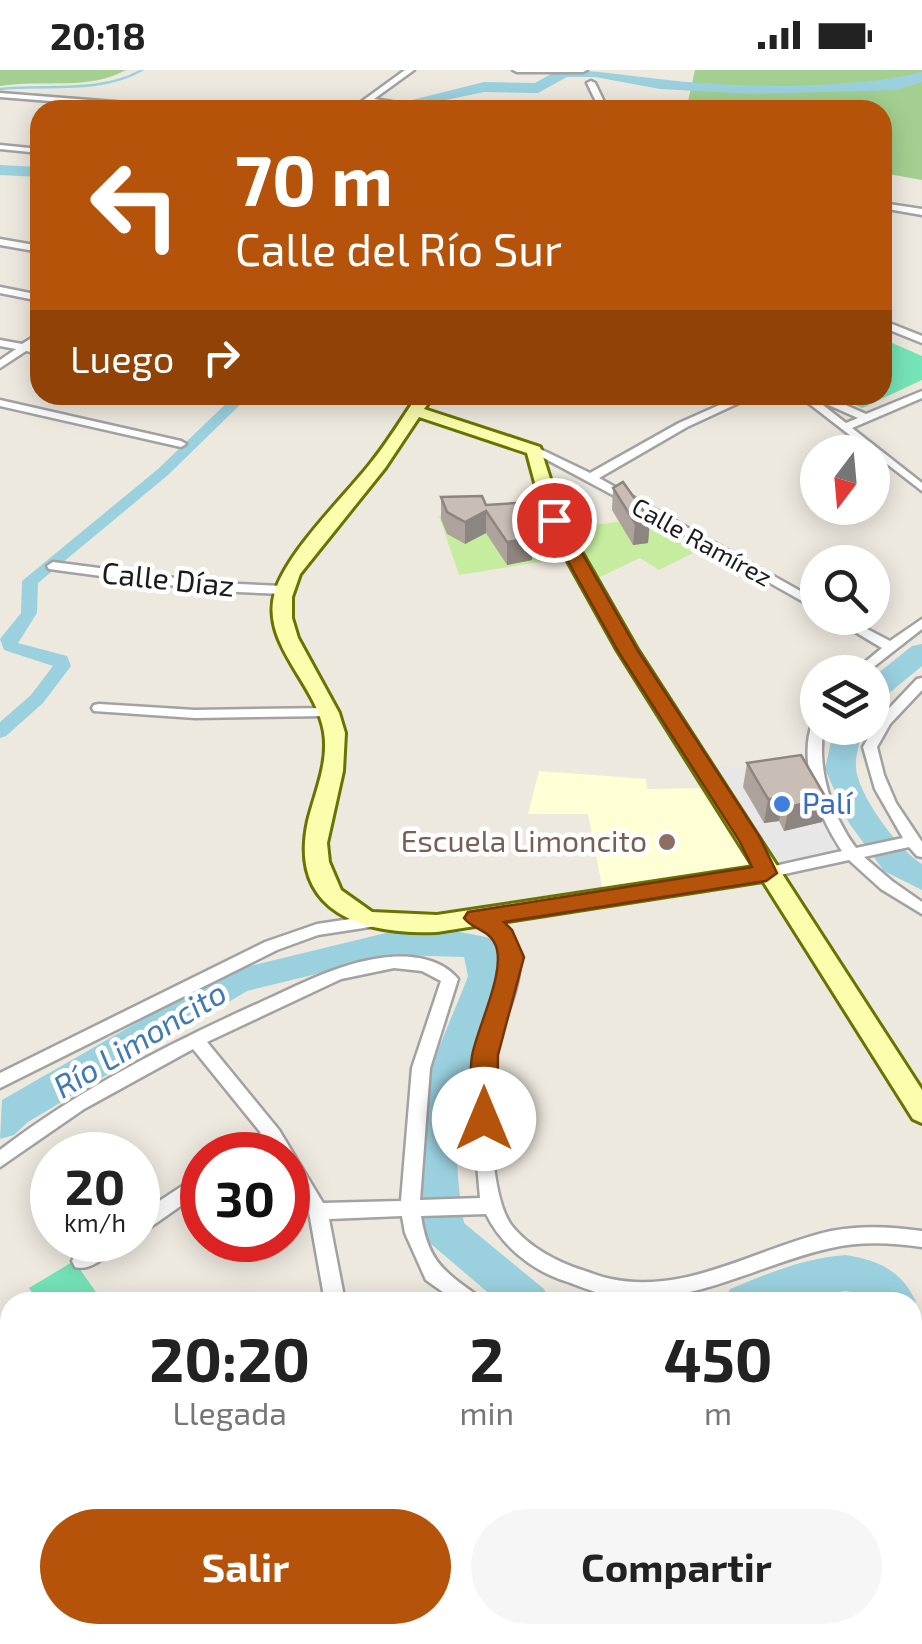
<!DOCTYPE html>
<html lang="es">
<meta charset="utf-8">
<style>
:root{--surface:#fff;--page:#f6f6f6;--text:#222;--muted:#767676;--accent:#b45309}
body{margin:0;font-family:"Exo 2",sans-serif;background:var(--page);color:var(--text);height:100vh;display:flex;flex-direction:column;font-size:38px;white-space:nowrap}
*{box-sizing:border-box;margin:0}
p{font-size:32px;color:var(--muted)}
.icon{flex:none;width:55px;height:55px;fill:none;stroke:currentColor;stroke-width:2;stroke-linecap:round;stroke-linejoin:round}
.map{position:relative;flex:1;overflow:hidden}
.drawer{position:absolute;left:0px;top:1222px;width:922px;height:352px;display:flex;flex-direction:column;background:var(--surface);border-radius:30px 30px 0 0;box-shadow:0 5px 25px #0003}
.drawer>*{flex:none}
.banner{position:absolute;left:30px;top:30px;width:862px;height:305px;border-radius:30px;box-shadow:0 5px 25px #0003;background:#b45309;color:#fff;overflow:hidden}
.needle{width:65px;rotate:196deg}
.fabs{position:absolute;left:800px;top:365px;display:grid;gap:20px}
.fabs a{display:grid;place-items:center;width:90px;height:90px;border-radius:50%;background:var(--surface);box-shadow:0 5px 25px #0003;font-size:50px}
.speed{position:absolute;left:30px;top:1062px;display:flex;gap:20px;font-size:50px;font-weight:700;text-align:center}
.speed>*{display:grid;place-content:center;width:130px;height:130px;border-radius:50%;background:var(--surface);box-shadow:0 5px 25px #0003;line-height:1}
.speed small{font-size:25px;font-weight:400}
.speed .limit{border:15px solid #d22;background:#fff;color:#111}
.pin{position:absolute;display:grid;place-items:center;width:85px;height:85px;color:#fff;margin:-42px;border:5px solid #fff;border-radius:50%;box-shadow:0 2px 10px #0007}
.me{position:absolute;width:110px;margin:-55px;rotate:0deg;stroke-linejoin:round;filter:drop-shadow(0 0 8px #0008)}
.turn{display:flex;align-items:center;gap:35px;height:210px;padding:0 40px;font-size:45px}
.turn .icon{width:130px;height:130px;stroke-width:2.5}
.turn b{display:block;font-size:70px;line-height:85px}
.then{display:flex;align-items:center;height:95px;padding:0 40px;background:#0003;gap:20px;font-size:38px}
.eta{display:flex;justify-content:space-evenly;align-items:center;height:170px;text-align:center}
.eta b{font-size:60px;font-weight:700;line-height:70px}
.primary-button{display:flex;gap:20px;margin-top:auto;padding:20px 40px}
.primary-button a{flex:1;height:115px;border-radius:60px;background:var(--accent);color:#fff;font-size:40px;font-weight:700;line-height:115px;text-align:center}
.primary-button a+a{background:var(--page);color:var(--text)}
.status{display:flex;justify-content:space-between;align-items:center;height:70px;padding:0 50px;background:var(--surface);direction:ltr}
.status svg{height:28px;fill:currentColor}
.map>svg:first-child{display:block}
.education{fill:#ffffd6}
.grass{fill:#c6ed9f}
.forest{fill:#a3d090}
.pitch{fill:#75e4b8}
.parking{fill:#e7e7e7;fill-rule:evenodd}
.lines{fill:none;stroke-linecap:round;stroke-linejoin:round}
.stream{stroke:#9bd1df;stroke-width:2.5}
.canal{fill:#9bd1df;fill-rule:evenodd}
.river{fill:#9bd1df;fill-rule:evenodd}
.street-casing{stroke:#a2a2a2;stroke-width:5}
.secondary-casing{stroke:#687300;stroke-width:6}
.street{fill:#fff;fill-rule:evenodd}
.secondary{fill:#fbfeac;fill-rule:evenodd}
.wall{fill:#ada39c}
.shaded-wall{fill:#8d857f}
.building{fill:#c9beb5;stroke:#8d857f;stroke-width:2.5}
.route{fill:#b45309;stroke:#753606;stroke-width:2.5}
.shop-dot{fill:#3f7fe0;stroke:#fff;stroke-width:4}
.education-dot{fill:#8d6e63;stroke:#fff;stroke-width:4}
.labels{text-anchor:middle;stroke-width:9;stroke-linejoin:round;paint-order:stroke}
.far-street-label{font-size:25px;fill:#1b1b1b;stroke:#fff}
.street-label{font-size:30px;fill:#1b1b1b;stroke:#fff}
.shop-label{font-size:30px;fill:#366cbe;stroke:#fff;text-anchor:start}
.education-label{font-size:30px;fill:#785e54;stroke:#fff;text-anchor:end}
.water-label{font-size:32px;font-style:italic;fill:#417ab0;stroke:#fff}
</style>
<div class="status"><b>20:18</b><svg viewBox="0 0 49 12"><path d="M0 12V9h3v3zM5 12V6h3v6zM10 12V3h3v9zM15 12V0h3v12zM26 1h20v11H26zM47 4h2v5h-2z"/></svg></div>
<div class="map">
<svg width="922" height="1574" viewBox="0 0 922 1574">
<rect width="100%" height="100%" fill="#eee9df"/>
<path class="education" d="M539 701 646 709 647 719 711 718 755 799 603 821 588 744H528Z"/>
<g class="grass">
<path d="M543 445 563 488 459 505 439 446Z"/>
<path d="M639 449 658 460 667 456 705 477 659 500 640 488 598 508 570 458Z"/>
</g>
<g class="forest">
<path d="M0 0H126C88 21 42 9 0 16Z"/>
<path d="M695 0H922V110L883 103 882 40H686Z"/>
</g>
<g class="pitch">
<path d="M883 269 922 286V310L862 338 834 325H882Z"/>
<path d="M74 1191 103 1232H38L29 1218Z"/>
</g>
<path class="parking" d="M716 696 807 705 838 771 836 778 831 784 775 795ZM796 709 822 752 785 761 779 751 764 753Z"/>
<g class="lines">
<path class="stream" d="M0 19C46 14 101 24 142 0"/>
<path class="canal" d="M235 325H250L168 405 38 513 37 543 18 573 67 586 71 596 43 633 6 666 0 668V652L31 625 53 596 4 580 0 569 21 543 22 511 158 399Z"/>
<g class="river">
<path d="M558 0C593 0 624 5 659 9 728 18 856 20 922 2V12L897 20 754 24 660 19 595 7H567L538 23 484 22 408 38 400 33 484 12 535 13Z"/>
<path d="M0 95 40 97V107L0 105Z"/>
<path d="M922 574V596L882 629 872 632V608L912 576Z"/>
<path d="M834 658H863C861 670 855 685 856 697 857 724 899 780 922 794V820L884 801 849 753 825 699Z"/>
<path d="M450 860 491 868C520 918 473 972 462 1022 453 1064 457 1112 464 1153L544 1219 550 1232H499L431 1174C413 1137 415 1062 425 1022 434 983 454 944 468 906L464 887 394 885 247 921 28 1052 14 1065 0 1069 2 1030 225 902 394 861Z"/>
<path d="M845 1185C879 1190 902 1201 916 1232L912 1240V1232H870L858 1223 845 1221 791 1232H724L730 1219C768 1203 805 1188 845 1185Z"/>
<path d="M912 1374 922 1378V1436L912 1433Z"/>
</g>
<defs>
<g id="street">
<path d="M405 0H414L374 29 440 40H421L369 33 359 40H350Z"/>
<path d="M513 0H587L583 2H517Z"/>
<path d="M591 11 595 13 608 40H600L587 13Z"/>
<path d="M0 23 191 38 195 40H163L0 27Z"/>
<path d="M0 75 40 79V83L0 79Z"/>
<path d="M882 133 922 139V145L882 138Z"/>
<path d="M0 169 40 176V182L0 175Z"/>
<path d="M0 217 40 225V231L0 223Z"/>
<path d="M882 250 922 266V273L882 257Z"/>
<path d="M40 263V271L32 276 40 278V284L26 281 0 298V290L16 279 0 276V270L22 274Z"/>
<path d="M922 321V328L852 358 922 413V421L798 325H823L866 344ZM815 329 858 348 846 353Z"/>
<path d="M742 325H756L687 357 599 408 818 531V540L637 438 529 380 538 378 590 403 679 353Z"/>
<path d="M0 330 181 371 186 374 181 377 0 336Z"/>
<path d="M53 492 213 513 283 516 289 520 283 524 213 521 49 499 47 496Z"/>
<path d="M832 548H846L890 571 922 549V559L867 602H853L882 578Z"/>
<path d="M922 608V620L890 654 877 677 884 705 896 733 922 772V787L917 786 909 777 864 787 892 811 922 832V844L881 819 849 790 766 808 761 807 758 803 761 799 842 781C819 747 797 692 813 651L818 650V658H824C816 698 832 746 856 778L903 768 875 719 863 677 879 649 917 609Z"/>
<path d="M99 634 195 640 328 638 335 642 328 646 195 648 94 641 92 638 94 635Z"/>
<path d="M476 842C495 849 514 861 518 882 525 910 503 950 496 977 487 1016 488 1125 512 1156 529 1177 557 1192 582 1200 592 1203 601 1207 611 1209 688 1225 759 1177 831 1161 862 1155 891 1157 922 1161V1177C891 1173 862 1171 831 1178 758 1194 694 1236 617 1227 600 1225 582 1217 565 1211 531 1200 502 1176 486 1144L421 1146C428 1191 443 1201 478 1226L481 1232H457L426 1210 405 1163 402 1146 329 1149 345 1232H325L309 1142 288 1105V1085H276L270 1076 256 1085H233L236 1080 261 1063 193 979 84 1039 0 1097V1080C80 1019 168 974 259 933 299 915 337 894 381 888 407 884 440 887 458 909L430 998 420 1130 480 1128 474 1059 476 992 503 893C502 866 484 863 468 848ZM394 898 422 901 441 911 412 998 401 1131 323 1133 279 1060 207 972 341 909Z"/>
<path d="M377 845 383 847 385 851 383 855 318 865 277 880 0 1018V1003L265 872 317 854Z"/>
<path d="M202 1103V1121L145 1161 138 1163V1145Z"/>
<path d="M99 1170H123L121 1176C108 1184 91 1202 75 1197L72 1191 75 1185Z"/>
<path d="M0 1517 10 1522V1548L0 1543Z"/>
<path d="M28 1565H56L60 1574H32Z"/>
<path d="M276 1565H298L297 1574H275Z"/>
<path d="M643 1565H665L666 1574H644Z"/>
<path d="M878 1565H901L904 1574H881Z"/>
</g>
<path id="secondary" d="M418 325H434L424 339 540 377 563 450 638 581 922 1020V1053L913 1049 763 811 437 862C364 865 288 843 308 751 315 722 329 693 324 662 316 613 260 574 275 522 287 482 343 428 370 394 388 372 402 348 418 325ZM419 347 527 383 545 450 618 581 754 797 437 845 372 842 341 820 329 792 327 773 343 701 345 663 339 643 298 568 292 548V527L300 504 385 398Z"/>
</defs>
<use href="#street" class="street-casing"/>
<use href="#secondary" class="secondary-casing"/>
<use href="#street" class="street"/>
<use href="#secondary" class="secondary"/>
</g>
<g class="wall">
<path d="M613 418 650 450 648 473 633 475 612 440Z"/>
<path d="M441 427 538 446 537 468 533 469 532 490 507 495 486 463 465 474 447 464 441 449Z"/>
<path d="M747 693 826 728 822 752 784 761 779 751 764 753 743 717Z"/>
<path d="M182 1565H264L262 1574H180Z"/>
</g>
<g class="shaded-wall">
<path d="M486 441V463L465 474V452Z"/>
<path d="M650 450 648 473 633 475 635 453Z"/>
<path d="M533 468 532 490 507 495V472Z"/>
<path d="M783 727 779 751 764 753 768 729Z"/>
<path d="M826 728 822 752 784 761 789 737Z"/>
<path d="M241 1565H243L246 1574H239Z"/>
<path d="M255 1565H264L262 1574H257Z"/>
</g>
<g class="building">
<path d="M623 412 650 450 635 453 613 418Z"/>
<path d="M482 426 486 435 531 432 538 446 518 448 533 468 507 472 486 441 465 452 447 442 441 427Z"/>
<path d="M801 685 826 728 789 737 783 727 768 729 747 693Z"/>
<path d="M182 1565H241L239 1574H180Z"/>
</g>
<path class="route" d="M554 444 563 450 638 581 759 766 777 803 766 811 504 852 512 860 524 887 498 985 497 1049 493 1057 484 1060 474 1057 470 1049C471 1029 469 1006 472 986 477 957 509 896 494 872 487 859 472 859 464 848L468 842 752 797 740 772 618 581 545 450Z"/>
<circle class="shop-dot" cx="782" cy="734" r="10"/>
<circle class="education-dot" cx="667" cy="772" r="10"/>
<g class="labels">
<g class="far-street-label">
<text transform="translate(702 472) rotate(29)" y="9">Calle Ramírez</text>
</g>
<g class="street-label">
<text transform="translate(168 510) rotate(6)" y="10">Calle Díaz</text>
</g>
<g class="shop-label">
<text x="802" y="744">Palí</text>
</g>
<g class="education-label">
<text x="647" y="782">Escuela Limoncito</text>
</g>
<g class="water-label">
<text transform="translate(140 970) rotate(-31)" y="11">Río Limoncito</text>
</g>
</g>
</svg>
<div class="fabs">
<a><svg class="needle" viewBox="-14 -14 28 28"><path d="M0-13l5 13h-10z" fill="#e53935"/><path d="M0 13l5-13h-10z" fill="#767676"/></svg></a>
<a><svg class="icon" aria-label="search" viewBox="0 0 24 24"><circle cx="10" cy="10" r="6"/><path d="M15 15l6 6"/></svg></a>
<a><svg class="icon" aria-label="layers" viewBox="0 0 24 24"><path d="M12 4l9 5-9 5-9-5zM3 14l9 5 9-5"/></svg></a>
</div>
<div class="speed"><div>20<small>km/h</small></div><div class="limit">30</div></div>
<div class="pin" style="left:554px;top:450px;background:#d93025"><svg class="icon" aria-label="arrive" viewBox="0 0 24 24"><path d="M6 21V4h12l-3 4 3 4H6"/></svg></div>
<svg class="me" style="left:484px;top:1049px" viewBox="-20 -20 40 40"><circle r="19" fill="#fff"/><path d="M0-13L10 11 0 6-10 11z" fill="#b45309"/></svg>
<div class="banner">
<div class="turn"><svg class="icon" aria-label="left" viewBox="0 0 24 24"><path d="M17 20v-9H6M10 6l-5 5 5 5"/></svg><div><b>70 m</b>Calle del Río Sur</div></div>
<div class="then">Luego<svg class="icon" aria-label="right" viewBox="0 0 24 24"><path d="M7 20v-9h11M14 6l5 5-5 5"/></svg></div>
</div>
<section class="drawer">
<div class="eta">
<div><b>20:20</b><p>Llegada</p></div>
<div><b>2</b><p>min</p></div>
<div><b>450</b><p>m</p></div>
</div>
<div class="primary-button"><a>Salir</a><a>Compartir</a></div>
</section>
</div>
